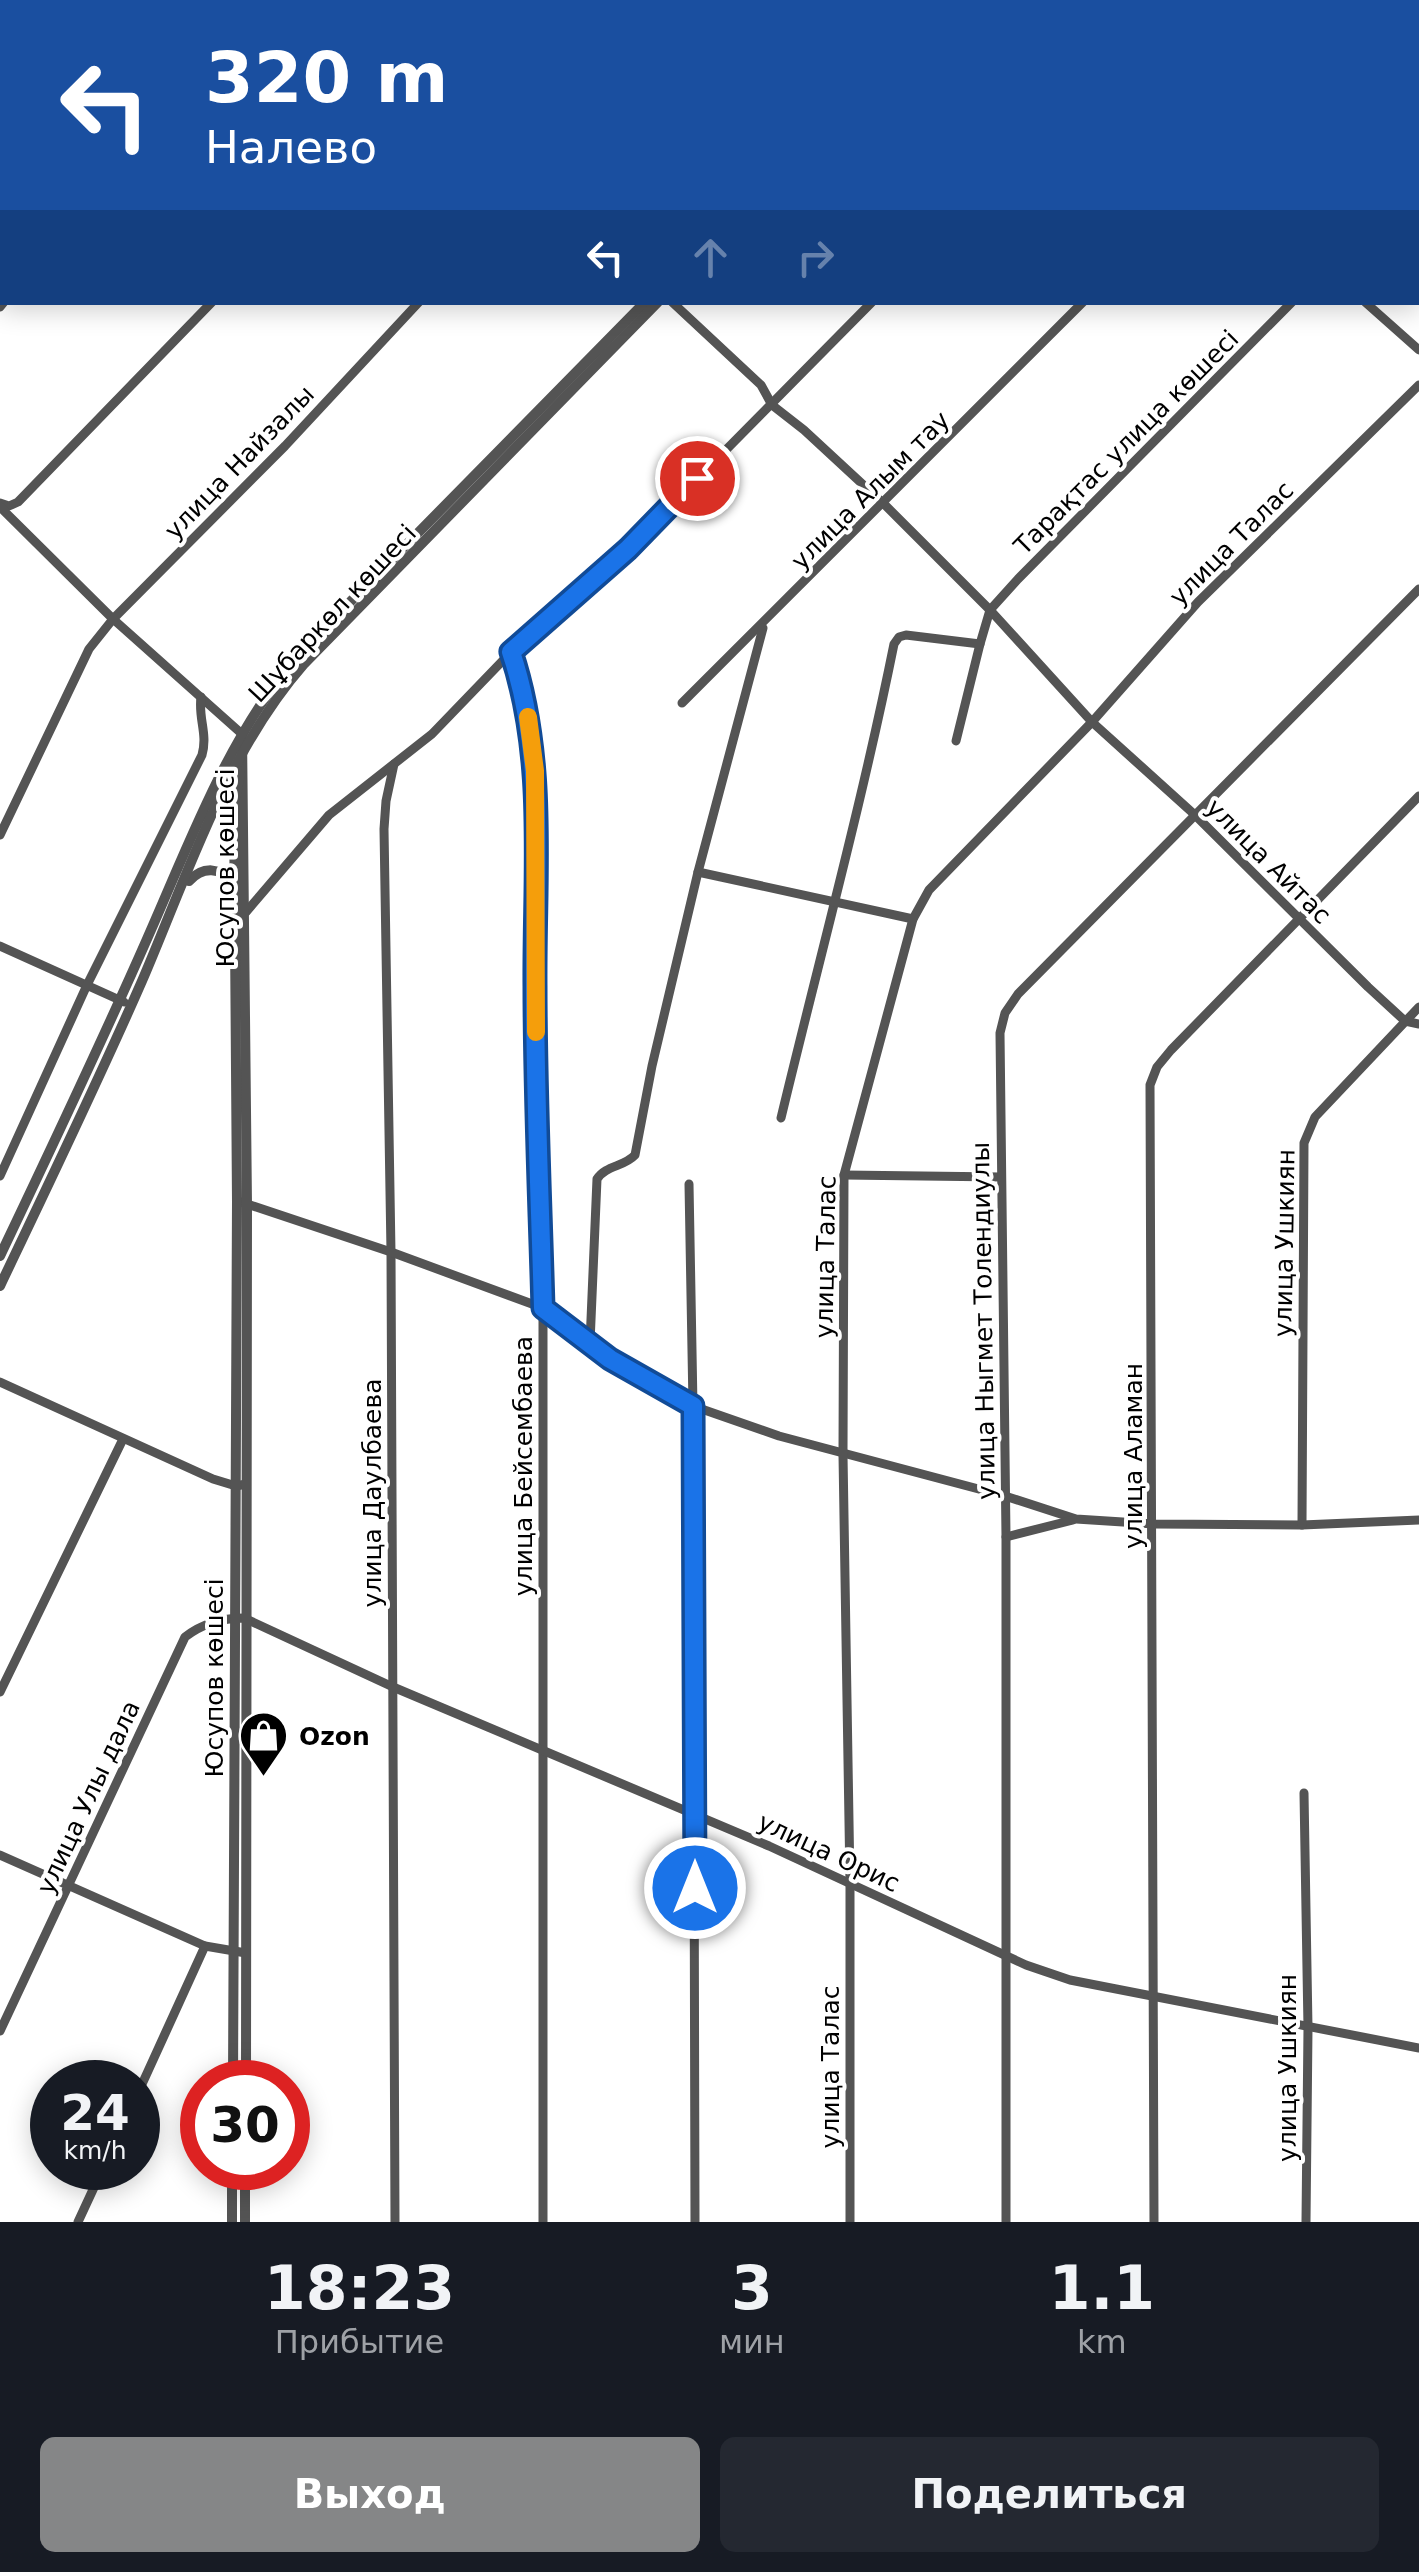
<!DOCTYPE html>
<html lang="ru">
<meta charset="utf-8">
<style>
:root{--surface:#171b24;--page:#242831;--text:#f1f3f6;--muted:#9ea1a6;--accent:#858687}
body{margin:0;font-family:"DejaVu Sans",sans-serif;background:var(--page);color:var(--text);height:100vh;display:flex;flex-direction:column;font-size:38px;white-space:nowrap}
*{box-sizing:border-box;margin:0}
p{font-size:32px;color:var(--muted)}
.icon{flex:none;width:55px;height:55px;fill:none;stroke:currentColor;stroke-width:2;stroke-linecap:round;stroke-linejoin:round}
.map{position:relative;height:2222px;overflow:hidden}
.drawer{display:flex;flex-direction:column;background:var(--surface);flex:1}
.drawer>*{flex:none}
.hud{position:absolute;left:0px;top:0px;width:1420px;height:305px;box-shadow:0 5px 25px #0003;background:#1a4fa0;color:#fff;overflow:hidden}
.speed{position:absolute;left:30px;top:2060px;display:flex;gap:20px;font-size:50px;font-weight:700;text-align:center}
.speed>*{display:grid;place-content:center;width:130px;height:130px;border-radius:50%;background:var(--surface);box-shadow:0 5px 25px #0003;line-height:1}
.speed small{font-size:25px;font-weight:400}
.speed .limit{border:15px solid #d22;background:#fff;color:#111}
.pin{position:absolute;display:grid;place-items:center;width:85px;height:85px;color:#fff;margin:-42px;border:5px solid #fff;border-radius:50%;box-shadow:0 2px 10px #0007}
.me{position:absolute;width:110px;margin:-55px;rotate:0deg;stroke-linejoin:round;filter:drop-shadow(0 0 8px #0008)}
.turn{display:flex;align-items:center;gap:35px;height:210px;padding:0 40px;font-size:45px}
.turn .icon{width:130px;height:130px;stroke-width:2.5}
.turn b{display:block;font-size:70px;line-height:85px}
.lanes{display:flex;align-items:center;height:95px;padding:0 40px;background:#0003;justify-content:center;gap:50px;direction:ltr}
.lanes .off{opacity:.35}
.eta{display:flex;justify-content:space-evenly;align-items:center;height:170px;text-align:center}
.eta b{font-size:60px;font-weight:700;line-height:70px}
.action{display:flex;gap:20px;margin-top:auto;padding:20px 40px}
.action a{flex:1;height:115px;border-radius:15px;background:var(--accent);color:#fff;font-size:40px;font-weight:700;line-height:115px;text-align:center}
.action a+a{background:var(--page);color:var(--text)}
.map>svg:first-child{display:block}
.lines{fill:none;stroke-linecap:round;stroke-linejoin:round}
.minor{stroke:#545454;stroke-width:9}
.tertiary{stroke:#545454;stroke-width:10}
.route-casing{stroke:#114b97;stroke-width:25}
.route{stroke:#1a73e8;stroke-width:18}
.slow{stroke:#f59e0b;stroke-width:18}
.labels{text-anchor:middle;stroke-width:8;stroke-linejoin:round;paint-order:stroke}
.street-label{font-size:25px;fill:#000;stroke:#fff}
.poi-label{font-size:25px;font-weight:bold;fill:#000;stroke:#fff;text-anchor:start}
</style>
<div class="map">
<svg width="1419" height="2222" viewBox="0 0 1419 2222">
<rect width="100%" height="100%" fill="#fff"/>
<g class="lines">
<g class="minor">
<path d="M375 0 378 2"/>
<path d="M1041 0 1044 2"/>
<path d="M106 2 108 0"/>
<path d="M300 2 302 0"/>
<path d="M506 2 509 0"/>
<path d="M720 2 722 0"/>
<path d="M1166 2 1169 0"/>
<path d="M1380 2 1382 0"/>
<path d="M0 106 2 104"/>
<path d="M1418 172 1419 170"/>
<path d="M672 302 761 385 772 405 804 430 884 504 990 610 1092 722 1195 815 1368 987 1405 1021 1419 1024"/>
<path d="M1365 302 1419 350"/>
<path d="M0 307 4 302"/>
<path d="M0 503 9 506 18 502 212 302"/>
<path d="M0 507 113 619 242 734"/>
<path d="M511 652 526 698 535 771V992L543 1308V2222"/>
<path d="M682 703 1083 302"/>
<path d="M956 741 980 644"/>
<path d="M394 764 386 801 384 829 391 1252 395 2222"/>
<path d="M0 835 89 649 113 619 285 446 419 302"/>
<path d="M698 872 763 628"/>
<path d="M246 912 329 815 432 734 511 652 628 549 872 302"/>
<path d="M0 946 124 1002"/>
<path d="M781 1118C819 960 862 803 894 644L899 637 906 635 980 644 990 610 1018 579 1292 302"/>
<path d="M844 1175 1001 1177"/>
<path d="M0 1176 87 985 202 755C208 734 198 718 201 697"/>
<path d="M689 1184 693 1406 695 2222"/>
<path d="M241 1202 391 1252 543 1308 611 1359 693 1406 779 1436 1005 1496 1076 1519 1154 1524 1302 1525 1419 1520"/>
<path d="M590 1343 597 1179C606 1165 624 1167 635 1155L652 1066 698 872 913 919"/>
<path d="M0 1382 213 1479 236 1486 246 1484"/>
<path d="M1302 1525 1304 1143 1315 1117 1419 1007"/>
<path d="M1006 1537 1073 1520"/>
<path d="M0 1692 123 1439"/>
<path d="M1304 1793 1308 2028 1306 2222"/>
<path d="M0 1855 205 1946 246 1953"/>
<path d="M0 2031 185 1637C203 1623 222 1618 244 1618L393 1687 769 1846 1026 1965 1070 1980 1419 2048"/>
<path d="M138 2093 205 1946"/>
<path d="M78 2222 103 2168"/>
<path d="M850 2222V1883L843 1455 844 1175 913 919 929 890 1092 722 1198 602 1419 385"/>
<path d="M1006 2222V1537L1000 1033 1005 1013 1018 994 1419 589"/>
<path d="M1154 2222 1150 1085 1157 1067 1171 1050 1419 796"/>
</g>
<g class="tertiary">
<path d="M938 2 940 0"/>
<path d="M953 2 955 0"/>
<path d="M242 734 247 1205 246 2082"/>
<path d="M189 881C203 866 220 867 234 883"/>
<path d="M0 1256C50 1151 100 1046 147 939 190 842 227 739 296 657L645 302"/>
<path d="M0 1286C48 1185 97 1084 142 981 188 874 226 753 304 664L658 302"/>
<path d="M233 2082 237 1201 234 805 240 774"/>
<path d="M232 2222V2168"/>
<path d="M245 2222V2168"/>
</g>
</g>
<g class="lines">
<defs>
<path id="route" d="M695 1888 693 1406 610 1359 543 1308C540 1201 535 1093 535 986 534 875 547 759 511 652L628 549 697 478"/>
</defs>
<use href="#route" class="route-casing"/>
<use href="#route" class="route"/>
<path class="slow" d="M528 717 535 771 536 1032"/>
</g>
<defs>
<symbol id="shop-pin" viewBox="-11 -11 22 30"><path d="M0 17L-7.5 6A9.5 9.5 0 1 1 7.5 6Z" fill="#000" stroke="#fff"/><path d="M-5-2.5h2.3a2.7 3.5 0 0 1 5.4 0H5L5.5 6h-11ZM-1.5-2.5h3a1.5 2.3 0 0 0-3 0Z" fill="#fff"/></symbol>
</defs>
<g fill-rule="evenodd">
<use href="#shop-pin" x="236" y="1708" width="55" height="75"/>
</g>
<g class="labels">
<g class="street-label">
<text transform="translate(1126 442) rotate(-45)" y="9">Тарақтас улица көшесі</text>
<text transform="translate(239 462) rotate(-46)" y="9">улица Найзалы</text>
<text transform="translate(870 490) rotate(-45)" y="9">улица Алым тау</text>
<text transform="translate(1231 543) rotate(-45)" y="9">улица Талас</text>
<text transform="translate(332 613) rotate(-47)" y="9">Шұбаркөл көшесі</text>
<text transform="translate(1269 861) rotate(45)" y="9">улица Айтас</text>
<text transform="translate(225 868) rotate(-90)" y="9">Юсупов көшесі</text>
<text transform="translate(1284 1243) rotate(-89)" y="9">улица Ушкиян</text>
<text transform="translate(825 1257) rotate(-89)" y="9">улица Талас</text>
<text transform="translate(983 1321) rotate(-91)" y="9">улица Ныгмет Толендиулы</text>
<text transform="translate(1133 1456) rotate(-90)" y="9">улица Аламан</text>
<text transform="translate(523 1466) rotate(-90)" y="9">улица Бейсембаева</text>
<text transform="translate(372 1493) rotate(-90)" y="9">улица Даулбаева</text>
<text transform="translate(214 1678) rotate(-90)" y="9">Юсупов көшесі</text>
<text transform="translate(88 1797) rotate(-65)" y="9">улица Улы дала</text>
<text transform="translate(829 1852) rotate(25)" y="9">улица Орис</text>
<text transform="translate(830 2067) rotate(-90)" y="9">улица Талас</text>
<text transform="translate(1287 2068) rotate(-90)" y="9">улица Ушкиян</text>
</g>
<g class="poi-label">
<text x="299" y="1745">Ozon</text>
</g>
</g>
</svg>
<div class="speed"><div>24<small>km/h</small></div><div class="limit">30</div></div>
<div class="pin" style="left:697px;top:478px;background:#d93025"><svg class="icon" aria-label="arrive" viewBox="0 0 24 24"><path d="M6 21V4h12l-3 4 3 4H6"/></svg></div>
<svg class="me" style="left:695px;top:1888px" viewBox="-20 -20 40 40"><circle r="17" fill="#1a73e8" stroke="#fff" stroke-width="3"/><path d="M0-11L8 9 0 5-8 9z" fill="#fff"/></svg>
<div class="hud">
<div class="turn"><svg class="icon" aria-label="left" viewBox="0 0 24 24"><path d="M17 20v-9H6M10 6l-5 5 5 5"/></svg><div><b>320 m</b>Налево</div></div>
<div class="lanes"><svg class="icon" aria-label="left" viewBox="0 0 24 24"><path d="M17 20v-9H6M10 6l-5 5 5 5"/></svg><svg class="icon off" aria-label="ahead" viewBox="0 0 24 24"><path d="M12 20V5M6 11l6-6 6 6"/></svg><svg class="icon off" aria-label="right" viewBox="0 0 24 24"><path d="M7 20v-9h11M14 6l5 5-5 5"/></svg></div>
</div>
</div>
<section class="drawer">
<div class="eta">
<div><b>18:23</b><p>Прибытие</p></div>
<div><b>3</b><p>мин</p></div>
<div><b>1.1</b><p>km</p></div>
</div>
<div class="action"><a>Выход</a><a>Поделиться</a></div>
</section>
